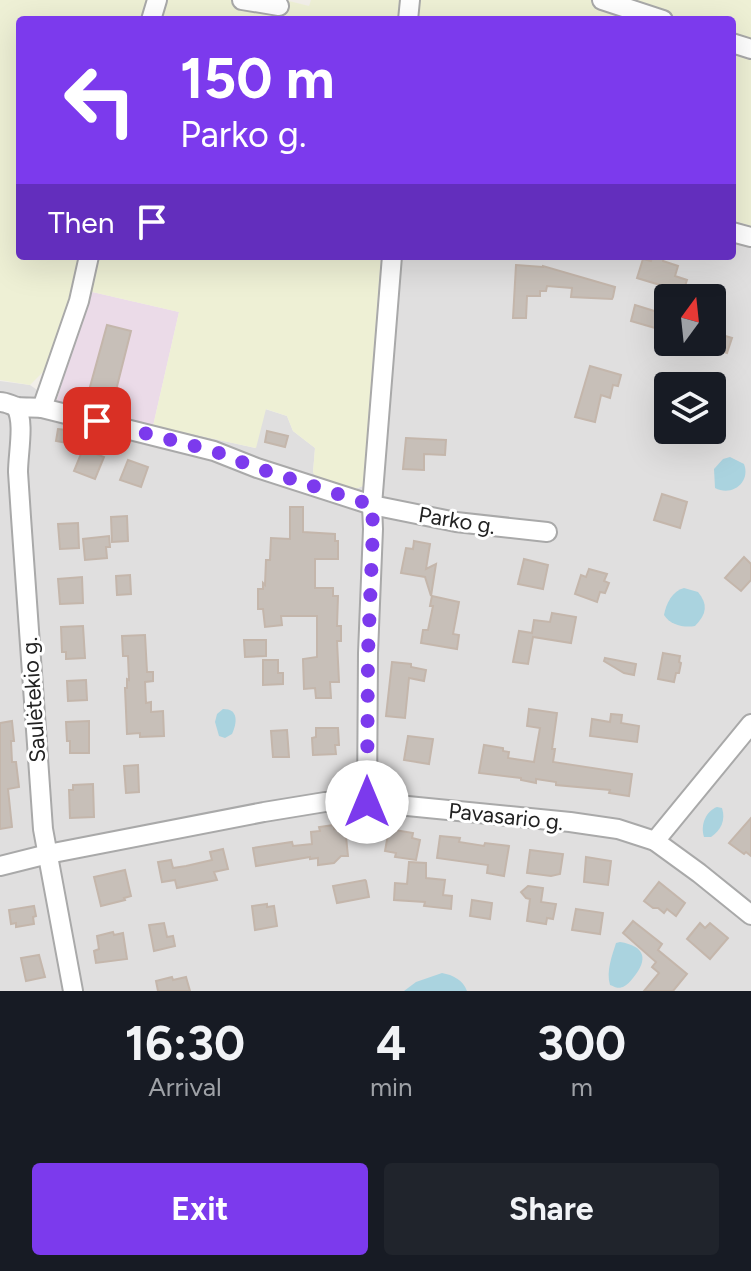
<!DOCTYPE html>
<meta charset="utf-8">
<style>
:root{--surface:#171b24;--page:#20242c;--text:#f1f3f6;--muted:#9ea1a6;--accent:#7c3aed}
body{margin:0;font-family:Figtree,sans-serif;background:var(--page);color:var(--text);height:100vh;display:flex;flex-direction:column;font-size:30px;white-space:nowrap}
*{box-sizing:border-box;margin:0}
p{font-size:26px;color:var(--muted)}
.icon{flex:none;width:44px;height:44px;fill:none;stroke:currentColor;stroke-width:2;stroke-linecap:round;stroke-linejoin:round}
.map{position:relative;height:991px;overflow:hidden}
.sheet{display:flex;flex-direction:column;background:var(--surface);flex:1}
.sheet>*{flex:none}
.guide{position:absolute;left:16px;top:16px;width:720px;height:244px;border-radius:8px;box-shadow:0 8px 32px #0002;background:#7c3aed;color:#fff;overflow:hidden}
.needle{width:52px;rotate:15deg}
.tools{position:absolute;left:654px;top:284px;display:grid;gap:16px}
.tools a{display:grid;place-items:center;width:72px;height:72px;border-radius:8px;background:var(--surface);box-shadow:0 8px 32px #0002;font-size:40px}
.pin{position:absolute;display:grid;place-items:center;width:68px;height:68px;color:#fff;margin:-34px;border-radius:16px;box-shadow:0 4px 12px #0006}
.me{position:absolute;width:88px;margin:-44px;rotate:0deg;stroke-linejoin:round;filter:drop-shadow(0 0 6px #0008)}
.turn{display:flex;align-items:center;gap:28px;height:168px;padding:0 32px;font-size:36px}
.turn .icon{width:104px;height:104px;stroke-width:2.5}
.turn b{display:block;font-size:56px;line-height:68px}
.then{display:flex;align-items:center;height:76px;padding:0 32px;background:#0003;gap:16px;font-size:30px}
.eta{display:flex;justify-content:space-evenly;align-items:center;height:136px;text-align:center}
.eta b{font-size:48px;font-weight:700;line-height:56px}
.primary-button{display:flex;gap:16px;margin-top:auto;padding:16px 32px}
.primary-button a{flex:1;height:92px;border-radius:8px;background:var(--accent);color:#fff;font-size:32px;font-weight:700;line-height:92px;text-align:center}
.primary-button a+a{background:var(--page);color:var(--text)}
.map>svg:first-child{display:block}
.residential{fill:#e0dfdf;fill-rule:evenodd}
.industrial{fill:#ebdbe8}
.farmland{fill:#eef0d5}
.water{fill:#aad3df}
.building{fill:#c7bfb8;stroke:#c4b6ab;stroke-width:2}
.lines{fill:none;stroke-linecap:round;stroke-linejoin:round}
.minor-casing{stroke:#a9a9a9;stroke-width:22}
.minor{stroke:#fff;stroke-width:18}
.route{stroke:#7c3aed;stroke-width:14;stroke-dasharray:0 25.2}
.labels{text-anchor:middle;stroke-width:6;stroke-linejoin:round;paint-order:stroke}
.street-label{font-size:22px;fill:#222;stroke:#fff}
</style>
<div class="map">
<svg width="751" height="991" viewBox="0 0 751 991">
<rect width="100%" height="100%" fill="#f2efe9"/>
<path class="residential" d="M732 220 751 226V991H0V381L30 385 56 403 255 448 265 409 287 416 293 431 315 448 313 472 355 489 363 486 381 256H732ZM668 298H712V342H668ZM668 386H712V430H668Z"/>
<path class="industrial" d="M88 291 179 312 153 426 56 403Z"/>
<g class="farmland">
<path d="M0 0H146L141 20H20V256H79L65 316 48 367 30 385 0 380Z"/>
<path d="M167 0H285L309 6 311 0H751V226L732 220V20H162Z"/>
<path d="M99 256H381L363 486 355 489 317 478 313 473 315 448 293 431 287 416 266 409 256 448 153 426 179 312 88 291Z"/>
</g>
<g class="water">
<path d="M730 457 744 464C751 482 732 497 715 488L714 469 723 459Z"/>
<path d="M684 588 698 592C708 604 707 614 695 626 684 628 670 625 664 615 666 604 672 591 684 588Z"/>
<path d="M223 709C239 709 237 723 232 734L225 738 219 736 215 722 217 714Z"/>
<path d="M717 807 722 808C726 820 721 830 711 837H704C700 825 706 811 717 807Z"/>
<path d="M620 942C645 946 649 959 633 978 630 982 627 985 623 987 616 989 616 987 610 985 606 971 612 956 616 943Z"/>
<path d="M442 973C453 975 463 980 467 991H404L416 982Z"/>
</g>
<g class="building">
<path d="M652 256 663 258V261L678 266 675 276 687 280 683 292 637 278 643 259 651 261Z"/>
<path d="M516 265 543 267V266L615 287 613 297 612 299 571 297 572 288 547 286 546 291H540V296H527L526 318H513Z"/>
<path d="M635 305 667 315 662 330 631 321Z"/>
<path d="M107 325 131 331 111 410 85 405Z"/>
<path d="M712 332 732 338 727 353 712 348Z"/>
<path d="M590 366 621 375 618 386 613 385 610 398 601 395 595 422 575 417Z"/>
<path d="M58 429 75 431 73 444 56 441Z"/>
<path d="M267 431 288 436 285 447 265 442Z"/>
<path d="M406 438 446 440 445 455 424 454V470L403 469Z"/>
<path d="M83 449 104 457 95 479 74 471Z"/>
<path d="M128 460 148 467 141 487 120 480Z"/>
<path d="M662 494 687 502 680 528 654 520Z"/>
<path d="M290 507H303V532L335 534V541H338V559H315V588H333V596H338L337 626H341V641H337L339 682H330L331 698H316L315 688 304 689 303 659 317 657V616H281L282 625 265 627 263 609H258V589H263V583L265 585 266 560H270L271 538 290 539Z"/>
<path d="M127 516 128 541 112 542 111 517Z"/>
<path d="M78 523 79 548 60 549 58 524Z"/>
<path d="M109 536 110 547H106L107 558 85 560 83 539Z"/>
<path d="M414 541 430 544 426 569 436 564 431 596 425 577 401 573 406 548 413 549Z"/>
<path d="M744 557 751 564V580L741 591 725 578Z"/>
<path d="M524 559 548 565 543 589 518 584Z"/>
<path d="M589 569 607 574 604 581 609 583 605 593 600 592 597 602 575 594 581 575 586 577Z"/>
<path d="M130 575 131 594 117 595 116 576Z"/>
<path d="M82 577 83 603 60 604 58 579Z"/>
<path d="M432 596 459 602 453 634 459 635 457 649 421 643 423 630H428L433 606H430Z"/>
<path d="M552 613 576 617 571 643 533 637 528 664 513 662 519 631 532 633 534 620 550 622Z"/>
<path d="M83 626 85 658 66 659V652H62L61 627Z"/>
<path d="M145 635 147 672H153V681L145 682 146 703 151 702V712L163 711 164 736 140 737V733L127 734 125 688H127V679L129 680 128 656H123L122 636Z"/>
<path d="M244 640H266V656L245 657Z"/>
<path d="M663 653 680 656 679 662 681 663 679 673H676L674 682 658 679Z"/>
<path d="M605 658 636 664 634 675 624 673 604 661Z"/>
<path d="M263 660H278V673H283V684L263 685Z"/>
<path d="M392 662 411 664V667L426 670 424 681 409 678 405 718 386 716Z"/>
<path d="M86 680 87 700 68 701 67 681Z"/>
<path d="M529 709 557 713 552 749H555L553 762 632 774 629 796 609 793 610 790 556 785V782L536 779V783L521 780V778L479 773 484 745 503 748V751L509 752 508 758 534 762 540 728 527 726Z"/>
<path d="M611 714 622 715 621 723 639 726 637 742 590 736 592 719 610 722Z"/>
<path d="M12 721 14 741H11L12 762H16L19 787 8 789 12 827 0 829V723Z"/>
<path d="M89 721V753H70V741H67L66 722Z"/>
<path d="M316 728H338L339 745H335L336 754 313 755 312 738 316 737Z"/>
<path d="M287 730 289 757H273L271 731Z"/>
<path d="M408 736 433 739 429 764 404 760Z"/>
<path d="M138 765 139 792 126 793 124 766Z"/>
<path d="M93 784 94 817 70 818 69 790H73V785Z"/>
<path d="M751 818V856L746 852 744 854 729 843Z"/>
<path d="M334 825V829L345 827 348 856H341L334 863 318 865V858L310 859V857L256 866 253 848 292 842 293 846 312 844 311 832 320 831 319 827Z"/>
<path d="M389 829 413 833 412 838 420 840 416 860 395 857 396 853 385 851Z"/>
<path d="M440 836 460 838 459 842 484 846 485 843 509 846 504 876 487 873 488 865 437 858Z"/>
<path d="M223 849 228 869 214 872 217 880 177 888 175 880 162 882 158 862 171 860 173 868 186 866 212 860 210 852Z"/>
<path d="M530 850 563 854 560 874 551 876 527 873Z"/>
<path d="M586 857 611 861 608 885 584 882Z"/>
<path d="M409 862 426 863V878L445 880 443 895 452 896 451 909 424 906 425 902 394 900 395 883 407 884Z"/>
<path d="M125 870 131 896 124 898 125 900 101 906 94 877Z"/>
<path d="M365 880 366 881 369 897 337 903 333 886Z"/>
<path d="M659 882 685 903 676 916 667 909 664 913 658 908H653L644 901Z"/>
<path d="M528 886 543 888 541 902 556 904 553 919 547 918 546 924 527 921 530 899 526 898 521 892Z"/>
<path d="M472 900 492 903 490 919 470 916Z"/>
<path d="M267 904V907L274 906 277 926 255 930 252 906Z"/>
<path d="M34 906 36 916 33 917 34 924 16 927V923L11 924 9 910Z"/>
<path d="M576 909 603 913 600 934 572 930Z"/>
<path d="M633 921 662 944 658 950 687 974 673 991H644L659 973 652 967 656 962 623 933Z"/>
<path d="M164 923 167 937 173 936 175 946 154 951 149 925Z"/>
<path d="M700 923 705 928 710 923 728 938 710 959 687 939Z"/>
<path d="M113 932 114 935 123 933 127 959 96 963 94 951 99 949 97 936Z"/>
<path d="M39 955 45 977 26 981 21 958Z"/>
<path d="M172 977 173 980 186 977 190 991H158L156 981Z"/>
</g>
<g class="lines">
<defs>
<g id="minor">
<path d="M242 0 279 6"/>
<path d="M602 0 663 20"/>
<path d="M151 20 157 0"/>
<path d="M408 20 410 0"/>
<path d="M732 43 751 49"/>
<path d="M732 232 751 237"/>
<path d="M0 402C7 402 12 406 18 407 25 408 34 407 42 408L214 451 257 468 372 505 456 522 547 532"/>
<path d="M16 407C25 422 18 453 18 472 19 487 20 502 21 517L43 829 73 991"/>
<path d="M42 408 79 301 89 256"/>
<path d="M367 802 368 653 373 529 372 505 392 256"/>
<path d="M655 841 751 724"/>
<path d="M0 866 48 854 264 812 325 802H367L570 822 618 829 655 841 699 873 751 915"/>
</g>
</defs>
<use href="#minor" class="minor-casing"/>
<use href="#minor" class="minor"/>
</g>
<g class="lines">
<path class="route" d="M97 421 214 451 257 468 372 505 373 529 368 653 367 802"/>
</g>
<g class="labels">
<g class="street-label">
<text transform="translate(457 520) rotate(9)" y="8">Parko g.</text>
<text transform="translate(33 700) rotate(-94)" y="8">Saulėtekio g.</text>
<text transform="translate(506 816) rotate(6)" y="8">Pavasario g.</text>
</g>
</g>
</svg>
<div class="tools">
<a><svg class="needle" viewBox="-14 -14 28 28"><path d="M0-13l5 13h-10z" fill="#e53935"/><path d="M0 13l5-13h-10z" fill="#9ea1a6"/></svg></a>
<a><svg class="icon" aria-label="layers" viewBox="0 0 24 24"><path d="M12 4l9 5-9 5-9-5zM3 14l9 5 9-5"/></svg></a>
</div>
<div class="pin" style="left:97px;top:421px;background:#d93025"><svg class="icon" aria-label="arrive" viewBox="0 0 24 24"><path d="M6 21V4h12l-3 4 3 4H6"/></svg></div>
<svg class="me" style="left:367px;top:802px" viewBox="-20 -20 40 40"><circle r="19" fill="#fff"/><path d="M0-13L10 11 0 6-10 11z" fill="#7c3aed"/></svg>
<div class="guide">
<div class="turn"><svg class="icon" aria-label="left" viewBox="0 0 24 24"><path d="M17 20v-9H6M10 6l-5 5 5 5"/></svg><div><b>150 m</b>Parko g.</div></div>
<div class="then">Then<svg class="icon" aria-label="arrive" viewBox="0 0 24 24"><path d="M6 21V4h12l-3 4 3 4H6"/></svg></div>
</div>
</div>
<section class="sheet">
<div class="eta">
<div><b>16:30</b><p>Arrival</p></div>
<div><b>4</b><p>min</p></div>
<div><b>300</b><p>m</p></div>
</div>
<div class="primary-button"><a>Exit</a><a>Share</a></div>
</section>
